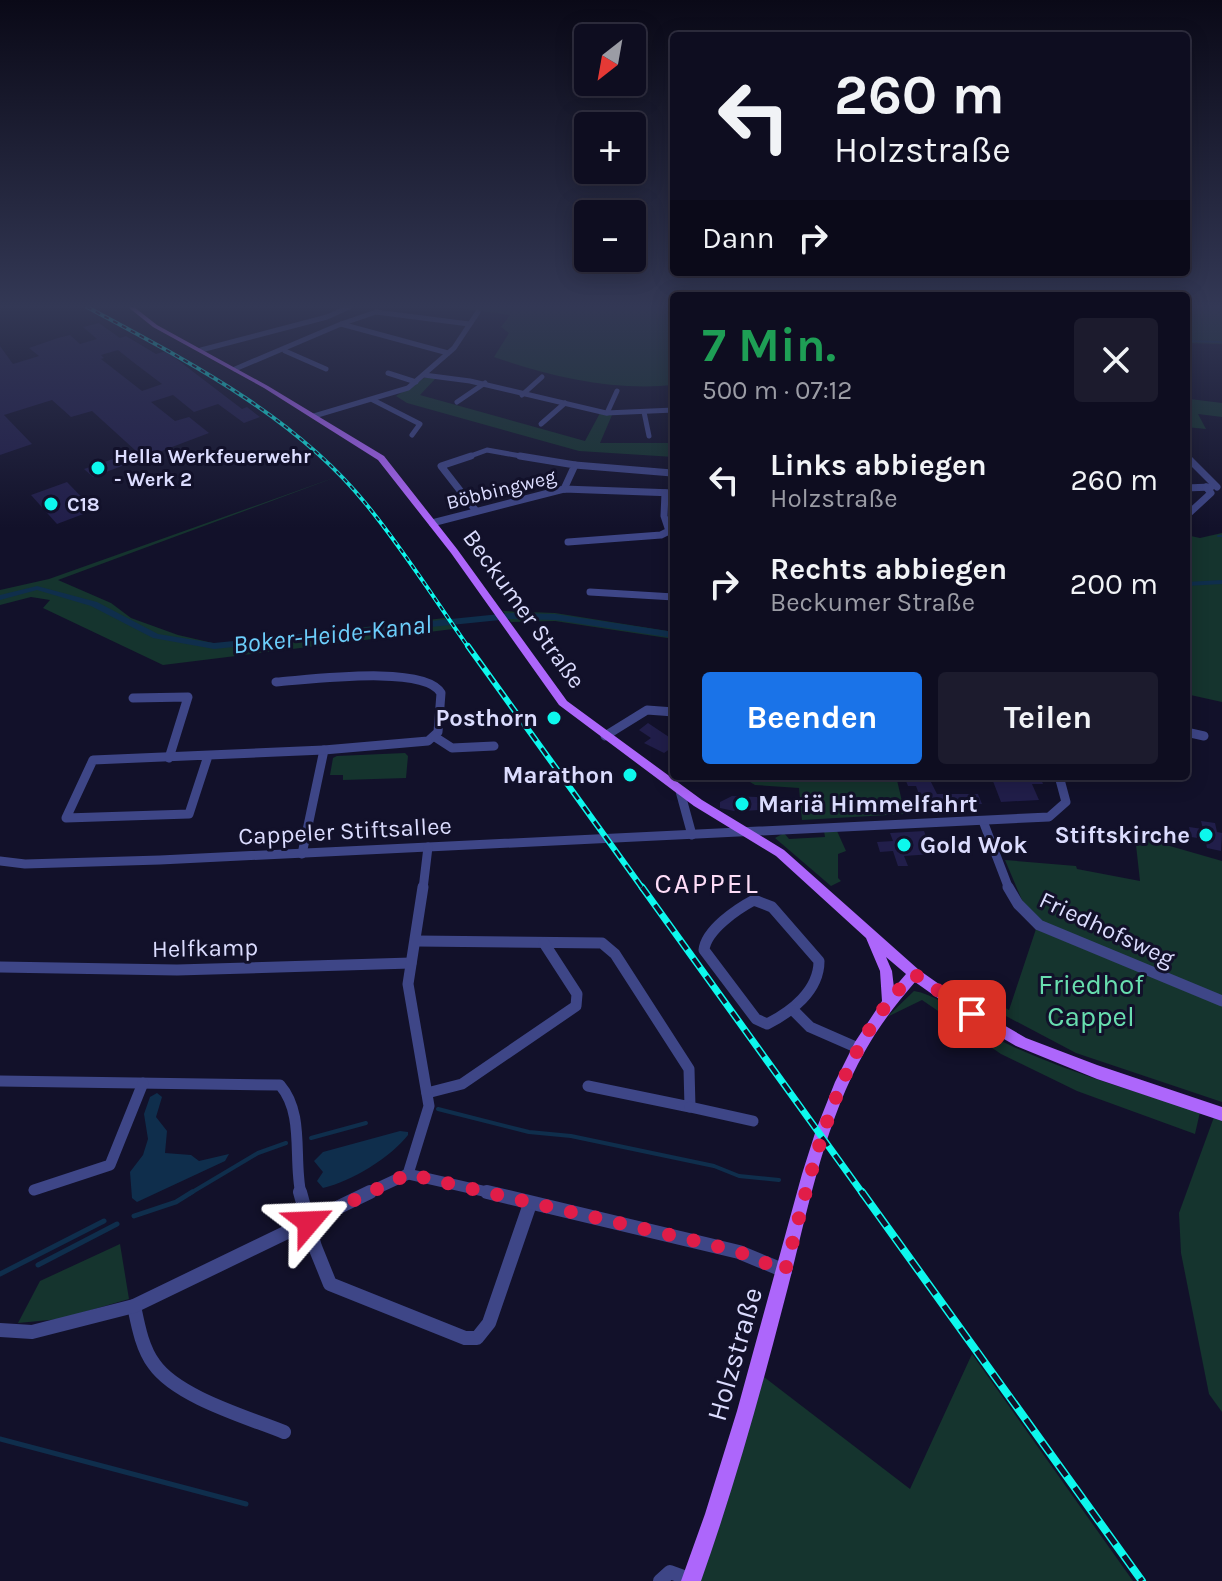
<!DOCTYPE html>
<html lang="de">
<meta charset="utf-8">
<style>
:root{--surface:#0e0d20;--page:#1c1b2d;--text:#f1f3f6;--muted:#9b9ca5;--line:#2e2d3e;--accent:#1a73e8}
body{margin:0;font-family:Karla,sans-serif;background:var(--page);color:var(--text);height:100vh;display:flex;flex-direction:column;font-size:30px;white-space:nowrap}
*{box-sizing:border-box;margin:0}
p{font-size:26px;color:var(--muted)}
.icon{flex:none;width:44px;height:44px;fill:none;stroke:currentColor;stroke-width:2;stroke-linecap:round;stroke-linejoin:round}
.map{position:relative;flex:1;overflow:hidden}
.panel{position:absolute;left:670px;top:292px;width:520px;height:488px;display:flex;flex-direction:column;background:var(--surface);border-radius:8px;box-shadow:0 4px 20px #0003,0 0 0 2px var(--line)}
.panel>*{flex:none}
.banner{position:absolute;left:670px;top:32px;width:520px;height:244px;border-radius:8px;box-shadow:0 4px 20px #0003,0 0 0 2px var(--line);background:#0e0d20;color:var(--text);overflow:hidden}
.needle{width:52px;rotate:211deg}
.tools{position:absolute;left:574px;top:24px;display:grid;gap:16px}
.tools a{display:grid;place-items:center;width:72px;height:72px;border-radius:8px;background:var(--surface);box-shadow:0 4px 20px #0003,0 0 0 2px var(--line);font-size:40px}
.pin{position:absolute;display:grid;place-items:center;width:68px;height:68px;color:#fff;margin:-34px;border-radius:16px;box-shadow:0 4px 12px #0006}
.me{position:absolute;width:88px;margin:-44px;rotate:64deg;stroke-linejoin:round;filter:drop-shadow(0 0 6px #0008)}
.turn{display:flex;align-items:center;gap:28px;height:168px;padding:0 32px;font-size:36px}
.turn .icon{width:104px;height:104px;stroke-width:2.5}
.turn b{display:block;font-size:56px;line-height:68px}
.then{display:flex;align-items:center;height:76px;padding:0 32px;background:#0003;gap:16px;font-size:30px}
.round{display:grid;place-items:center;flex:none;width:84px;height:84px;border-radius:8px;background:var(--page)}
.overview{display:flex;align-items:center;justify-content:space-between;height:136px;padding:0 32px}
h1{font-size:48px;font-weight:700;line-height:60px;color:#1e9e55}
.cta{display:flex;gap:16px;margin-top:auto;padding:16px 32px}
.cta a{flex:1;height:92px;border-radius:8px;background:var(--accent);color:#fff;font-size:32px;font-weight:700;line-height:92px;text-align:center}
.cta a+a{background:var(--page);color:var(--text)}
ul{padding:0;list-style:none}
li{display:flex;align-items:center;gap:24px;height:104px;padding:0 32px}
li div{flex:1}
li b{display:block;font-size:30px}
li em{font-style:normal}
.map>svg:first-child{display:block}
.green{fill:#15342e}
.water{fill:#0f2e4c}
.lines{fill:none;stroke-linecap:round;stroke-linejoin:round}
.stream-far2{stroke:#0f2e4c;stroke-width:2}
.stream-far1{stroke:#0f2e4c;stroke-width:4}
.stream{stroke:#0f2e4c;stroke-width:5}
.canal{fill:#0f2e4c;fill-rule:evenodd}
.building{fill:#211e4a;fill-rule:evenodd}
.minor-far4{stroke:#3e4687;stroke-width:5}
.minor-far3{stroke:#3e4687;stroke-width:7}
.minor-far2{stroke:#3e4687;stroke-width:9}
.minor-far1{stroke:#3e4687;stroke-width:11}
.minor{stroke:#3e4687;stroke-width:14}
.major{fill:#ad66fb;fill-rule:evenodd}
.rail-far3-casing{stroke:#0df8ed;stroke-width:4}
.rail-far2-casing{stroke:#0df8ed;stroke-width:6}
.rail-far1-casing{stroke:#0df8ed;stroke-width:7}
.rail-casing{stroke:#0df8ed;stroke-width:8}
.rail-far3{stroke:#12112a;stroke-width:2;stroke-dasharray:5;stroke-linecap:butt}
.rail-far2{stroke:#12112a;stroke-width:3;stroke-dasharray:9;stroke-linecap:butt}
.rail-far1{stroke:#12112a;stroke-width:4;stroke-dasharray:11;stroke-linecap:butt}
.rail{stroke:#12112a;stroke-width:5;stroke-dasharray:14;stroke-linecap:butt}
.route{stroke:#e11d48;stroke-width:14;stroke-dasharray:0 25.2}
.poi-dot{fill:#0df8ed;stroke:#12112a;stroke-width:3}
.labels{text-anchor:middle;stroke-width:6;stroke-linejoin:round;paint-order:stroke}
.far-poi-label{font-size:20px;font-weight:bold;fill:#dbdcfe;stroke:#12112a;text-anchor:start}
.far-street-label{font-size:20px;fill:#dbdcfe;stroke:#12112a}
.street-label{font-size:24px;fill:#dbdcfe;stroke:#12112a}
.poi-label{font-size:24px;font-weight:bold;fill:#dbdcfe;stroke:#12112a;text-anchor:end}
.water-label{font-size:26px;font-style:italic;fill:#6ccefb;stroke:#12112a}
.quarter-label{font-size:28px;letter-spacing:2px;fill:#feddf7;stroke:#12112a}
.near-park-label{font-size:28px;fill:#68deaf;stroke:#12112a}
.near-street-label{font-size:28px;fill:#dbdcfe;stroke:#12112a}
</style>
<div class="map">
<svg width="1222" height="1581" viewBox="0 0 1222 1581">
<rect width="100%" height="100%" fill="#12112a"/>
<g class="green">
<path d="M450 307H674V385C613 391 552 377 494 357L509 333 501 327 510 315Z"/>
<path d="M1186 307H1222V344L1186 343Z"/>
<path d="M437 377 420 395 585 441 600 413 612 415 600 443H674V457L579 451 407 403 396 396 424 378Z"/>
<path d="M1186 393 1190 399 1222 403V417L1198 414 1206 429 1186 427Z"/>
<path d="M339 476 58 580 111 603 131 618 178 635 217 644 445 618 453 629 163 665 43 608 50 600 31 597 0 605V590L49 579Z"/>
<path d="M1222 533V702L1186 694V535L1200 538Z"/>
<path d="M503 611 555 613 674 632V639L555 621 511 622Z"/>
<path d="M405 753 408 756 406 778 343 780V775H330L333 758 337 756Z"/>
<path d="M740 776H896L905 814 802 820 799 788 755 785Z"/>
<path d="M824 831H837L846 851 838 854V878L841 881 831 886 775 838 784 833 789 839 825 837Z"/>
<path d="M1135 836 1222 861V996L1043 922 1024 905 1005 860 1076 866 1077 869 1140 881Z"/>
<path d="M1036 929 1222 1006V1102L1076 1053 966 995 968 986 1009 1010Z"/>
<path d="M914 991C944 996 966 1023 993 1037 1058 1070 1131 1090 1200 1112L1195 1134 1077 1091 1001 1054 922 1000 887 1017Z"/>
<path d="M1214 1117 1222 1119V1412L1209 1394 1181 1253 1179 1213Z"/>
<path d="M120 1244 129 1299 60 1319 18 1323 40 1281Z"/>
<path d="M972 1354 1133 1581H700L764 1377 910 1489Z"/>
</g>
<g class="water">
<path d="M157 1093 162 1097 156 1117 167 1131 165 1153 191 1155 199 1161 229 1154 225 1161 137 1202 132 1198 130 1172 143 1155 148 1139 144 1114 150 1097Z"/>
<path d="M400 1131 408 1132V1135C390 1158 352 1181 323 1188L317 1181 323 1172 314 1161 323 1152Z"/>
</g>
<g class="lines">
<g class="stream-far2">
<path d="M1186 341 1222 342"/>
<path d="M1218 536H1222"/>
</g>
<g class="stream-far1">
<path d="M438 1109 529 1132 571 1136 714 1166 739 1176 779 1180"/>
<path d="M311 1138 366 1123"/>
<path d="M189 1194 258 1153 286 1143"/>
</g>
<g class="stream">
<path d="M134 1216 176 1202 192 1192"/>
<path d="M38 1265 117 1224"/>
<path d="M0 1274 104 1221"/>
<path d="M0 1439 246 1504"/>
</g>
<g class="canal">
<path d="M1222 580V584L1186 586V582Z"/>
<path d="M37 586 97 602 158 634 214 643 511 613 555 614 674 632V638L555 620 511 619 214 649 153 638 91 606 37 590 0 600V595Z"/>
</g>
</g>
<g class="building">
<path d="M99 323 120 338 126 336 156 354 166 351 242 409 247 407 260 417 244 423 218 404 194 412 173 395 151 402 175 421 189 417 209 433 93 477 84 469 136 451 92 411 71 417 52 400 4 415 32 444 0 455V346L13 364 39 356 29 348 58 338 70 335 80 344 97 339 83 327ZM118 350 133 362 162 384 142 391 101 359 104 358 101 355Z"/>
<path d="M67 482 94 510 57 524 31 495Z"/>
<path d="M648 723 669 737 674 746 664 753 644 743 651 738 639 730Z"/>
<path d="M904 776H928L937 794H978L982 804 923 805 916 786H908Z"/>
<path d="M991 776H1040L1043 784H1032L1039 800 1001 802Z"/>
<path d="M732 796 757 797 765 806 759 810 742 811 741 805 734 811 720 808V802Z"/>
<path d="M1201 821 1215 823 1217 832 1222 833 1221 851 1207 848 1205 839 1191 837 1189 827 1203 829Z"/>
<path d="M924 831 933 854 904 856 908 866H898L893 851 880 852 877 842 893 841 890 833Z"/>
</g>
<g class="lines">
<g class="minor-far4">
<path d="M341 324 376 312 469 324"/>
<path d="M201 350 327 317 349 307"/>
<path d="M285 351 326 369"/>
<path d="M235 369 341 324 448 353"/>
<path d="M388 373 416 382"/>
<path d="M424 375 470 381 606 413 674 410"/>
<path d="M522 395 542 377"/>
<path d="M373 400 420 424 412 435"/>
<path d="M457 402 485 383"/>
<path d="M644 412 649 436"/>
<path d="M607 413 617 391"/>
<path d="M314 416 408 388 454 348 478 312"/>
<path d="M541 424 565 403"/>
<path d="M465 458 487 450 532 458"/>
</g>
<g class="minor-far3">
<path d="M471 456 441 466 476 511"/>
<path d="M520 456 575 465 564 489"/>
<path d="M1186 456 1217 487"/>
<path d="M575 465 672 473"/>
<path d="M1186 488 1211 487"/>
<path d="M1186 516 1211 493 1206 487"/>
<path d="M432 523 564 489 674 493"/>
<path d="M568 542 661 535 669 531 664 516 665 493"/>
<path d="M590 592 674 597"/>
</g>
<g class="minor-far2">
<path d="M276 682C308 680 425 664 441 693L438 732 428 741 324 750 302 854"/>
<path d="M133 698 188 697 169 758"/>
<path d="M1186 732 1204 736"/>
<path d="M605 736 647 710 674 712"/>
<path d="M435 737 452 748 494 746"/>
<path d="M208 756 189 814 66 818 93 760 324 750"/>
<path d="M680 791 692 835"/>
<path d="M983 821 1009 889"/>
<path d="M0 861 25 864 160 860 1049 817 1066 802 1059 776"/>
<path d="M423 889 428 847"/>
</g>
<g class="minor-far1">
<path d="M1008 887 1018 904 1039 925 1222 1001"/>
<path d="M754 900 772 907 819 961C819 991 791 1012 767 1024L756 1019 704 950C706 930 737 909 754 900Z"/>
<path d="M417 941 602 943 615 954 689 1069 690 1107 588 1086"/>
<path d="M0 967 177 970 411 963"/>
<path d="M794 1011 810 1027 858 1048"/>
<path d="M0 1081 280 1085C305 1114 293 1159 301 1194"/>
<path d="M427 1093 462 1084 576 1006 577 994 544 943"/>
<path d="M690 1107 753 1121"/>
<path d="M408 1174 429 1106 408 984 423 887"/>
<path d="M34 1190 110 1165 143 1083"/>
<path d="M365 1194 408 1174 496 1194"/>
</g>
<g class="minor">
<path d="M300 1192 315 1247 330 1284 465 1338H477L489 1323 530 1204"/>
<path d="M487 1192 739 1252 785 1271"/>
<path d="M134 1306C138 1325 142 1348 154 1364 177 1397 247 1417 284 1432"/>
<path d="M0 1330 32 1332 134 1306 370 1192"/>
<path d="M660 1581 670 1572 692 1580"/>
</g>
<path class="major" d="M128 307H134L157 325 268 386 384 456 457 549 567 701 702 800 784 850 919 970 966 1003 1026 1038 1097 1065 1222 1107V1121L1097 1079 1016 1046 956 1011 915 982C896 1004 879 1026 865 1051 821 1129 806 1221 783 1306 759 1399 733 1491 701 1581H681L705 1514 737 1411 802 1174 816 1130 835 1082 855 1042 882 1001 880 971 866 938 776 856 694 806 559 705 451 553 378 460 264 388 153 327ZM886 957 906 974 894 988 892 971Z"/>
<defs>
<path id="rail-far3" d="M87 307C185 360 294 415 366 504 403 549 435 600 469 648"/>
<path id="rail-far2" d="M468 646 643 889"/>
<path id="rail-far1" d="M642 887 863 1194"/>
<path id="rail" d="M862 1192 1142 1581"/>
</defs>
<use href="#rail-far3" class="rail-far3-casing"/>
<use href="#rail-far2" class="rail-far2-casing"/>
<use href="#rail-far1" class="rail-far1-casing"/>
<use href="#rail" class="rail-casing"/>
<use href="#rail-far3" class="rail-far3"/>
<use href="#rail-far2" class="rail-far2"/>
<use href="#rail-far1" class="rail-far1"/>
<use href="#rail" class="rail"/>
</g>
<linearGradient id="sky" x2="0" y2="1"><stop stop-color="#0a0917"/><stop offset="0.58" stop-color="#333855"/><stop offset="1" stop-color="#333855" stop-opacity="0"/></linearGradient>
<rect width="1222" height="528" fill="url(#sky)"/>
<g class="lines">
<path class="route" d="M309 1222 408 1174 696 1241 739 1252 785 1271C813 1168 835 1050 914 974L972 1014"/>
</g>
<g class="poi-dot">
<circle cx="98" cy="468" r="8"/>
<circle cx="51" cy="504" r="8"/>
<circle cx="554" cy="718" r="8"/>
<circle cx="630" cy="775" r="8"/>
<circle cx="742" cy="804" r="8"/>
<circle cx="1206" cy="835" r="8"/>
<circle cx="904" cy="845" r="8"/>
</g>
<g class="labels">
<g class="far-poi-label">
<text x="114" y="463">Hella Werkfeuerwehr<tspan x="114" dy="23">- Werk 2</tspan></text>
<text x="67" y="511">C18</text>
</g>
<g class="far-street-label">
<text transform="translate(501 489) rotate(-14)" y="7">Böbbingweg</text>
</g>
<g class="street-label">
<text transform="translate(524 609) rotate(54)" y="8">Beckumer Straße</text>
<text transform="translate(345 831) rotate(-3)" y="8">Cappeler Stiftsallee</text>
<text transform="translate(1107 929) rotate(25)" y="8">Friedhofsweg</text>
<text transform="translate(205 948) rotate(-1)" y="8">Helfkamp</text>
</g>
<g class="poi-label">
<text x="538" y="726">Posthorn</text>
<text x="614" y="783">Marathon</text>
<text x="758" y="812" text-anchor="start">Mariä Himmelfahrt</text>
<text x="1190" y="843">Stiftskirche</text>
<text x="920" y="853" text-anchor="start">Gold Wok</text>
</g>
<g class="water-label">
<text transform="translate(332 634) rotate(-6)" y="9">Boker-Heide-Kanal</text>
</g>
<g class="quarter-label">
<text x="707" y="893">CAPPEL</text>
</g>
<g class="near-park-label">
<text x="1091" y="994">Friedhof<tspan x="1091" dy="32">Cappel</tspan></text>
</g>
<g class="near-street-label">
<text transform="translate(734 1354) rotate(-74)" y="10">Holzstraße</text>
</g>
</g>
</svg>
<div class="tools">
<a><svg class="needle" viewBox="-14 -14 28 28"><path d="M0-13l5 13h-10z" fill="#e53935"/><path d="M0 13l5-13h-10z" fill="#9b9ca5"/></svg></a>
<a>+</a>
<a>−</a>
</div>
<div class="pin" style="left:972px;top:1014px;background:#d93025"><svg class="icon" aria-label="arrive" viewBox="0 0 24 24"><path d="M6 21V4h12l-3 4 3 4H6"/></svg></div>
<svg class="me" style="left:309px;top:1222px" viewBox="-20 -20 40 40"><path d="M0-17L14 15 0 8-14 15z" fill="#e11d48" stroke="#fff" stroke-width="4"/></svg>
<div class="banner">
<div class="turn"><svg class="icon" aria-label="left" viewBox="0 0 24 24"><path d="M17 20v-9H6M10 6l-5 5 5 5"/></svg><div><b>260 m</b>Holzstraße</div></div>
<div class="then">Dann<svg class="icon" aria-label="right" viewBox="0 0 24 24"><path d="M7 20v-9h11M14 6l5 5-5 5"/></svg></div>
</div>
<section class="panel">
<div class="overview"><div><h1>7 Min.</h1><p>500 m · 07:12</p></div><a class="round"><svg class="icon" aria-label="close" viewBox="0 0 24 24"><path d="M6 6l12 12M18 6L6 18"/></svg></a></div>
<ul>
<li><svg class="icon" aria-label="left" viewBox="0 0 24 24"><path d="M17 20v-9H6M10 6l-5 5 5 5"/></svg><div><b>Links abbiegen</b><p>Holzstraße</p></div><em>260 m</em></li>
<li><svg class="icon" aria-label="right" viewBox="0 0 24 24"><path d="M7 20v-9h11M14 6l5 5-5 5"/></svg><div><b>Rechts abbiegen</b><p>Beckumer Straße</p></div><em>200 m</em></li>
</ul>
<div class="cta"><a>Beenden</a><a>Teilen</a></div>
</section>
</div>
